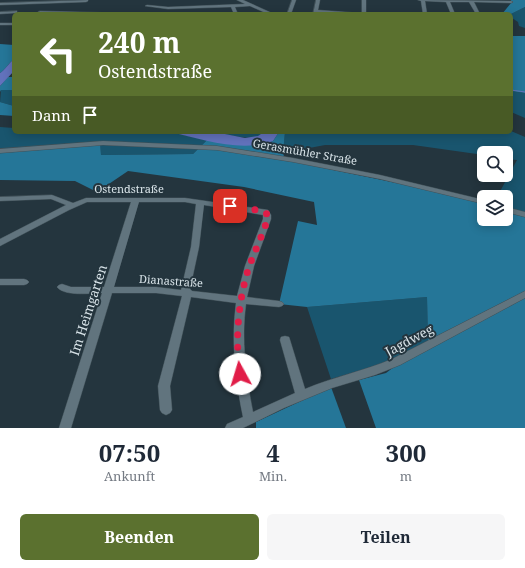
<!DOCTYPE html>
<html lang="de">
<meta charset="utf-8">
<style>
:root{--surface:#fff;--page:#f6f6f7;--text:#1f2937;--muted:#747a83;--accent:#5b712f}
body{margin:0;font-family:"Noto Serif",serif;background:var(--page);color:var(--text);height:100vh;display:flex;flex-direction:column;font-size:15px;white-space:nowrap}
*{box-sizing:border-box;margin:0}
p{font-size:13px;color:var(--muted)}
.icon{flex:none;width:22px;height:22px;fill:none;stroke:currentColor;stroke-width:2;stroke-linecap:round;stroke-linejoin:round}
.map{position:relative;height:428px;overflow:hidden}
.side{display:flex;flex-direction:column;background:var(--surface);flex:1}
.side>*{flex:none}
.top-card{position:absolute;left:12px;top:12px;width:501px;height:122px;border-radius:6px;box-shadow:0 2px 10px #0003;background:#5b712f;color:#fff;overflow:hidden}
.fabs{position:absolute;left:477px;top:146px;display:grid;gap:8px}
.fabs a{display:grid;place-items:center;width:36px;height:36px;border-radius:6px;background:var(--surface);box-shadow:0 2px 10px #0003;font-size:20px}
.pin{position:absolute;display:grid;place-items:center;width:34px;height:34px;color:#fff;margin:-17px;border-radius:8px;box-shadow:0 2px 6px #0006}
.me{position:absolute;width:44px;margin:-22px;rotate:354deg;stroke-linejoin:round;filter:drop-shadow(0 0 3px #0008)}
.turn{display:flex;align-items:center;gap:14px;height:84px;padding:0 20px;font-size:18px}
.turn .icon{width:52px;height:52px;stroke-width:2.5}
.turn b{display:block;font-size:28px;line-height:34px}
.then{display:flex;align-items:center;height:38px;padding:0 20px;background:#0003;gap:8px;font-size:15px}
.eta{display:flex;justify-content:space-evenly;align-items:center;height:68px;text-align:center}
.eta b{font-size:24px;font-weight:700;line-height:28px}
.button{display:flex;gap:8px;margin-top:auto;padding:8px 20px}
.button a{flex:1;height:46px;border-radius:6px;background:var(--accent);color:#fff;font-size:16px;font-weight:700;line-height:46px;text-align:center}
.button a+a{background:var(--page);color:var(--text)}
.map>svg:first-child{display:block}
.green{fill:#19556e}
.forest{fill:#257698}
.water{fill:#6272bc}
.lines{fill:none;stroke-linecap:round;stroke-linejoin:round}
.stream{stroke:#6272bc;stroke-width:1}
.minor-casing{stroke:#415158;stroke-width:1}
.minor{fill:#61747e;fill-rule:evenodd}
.route{stroke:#e11d48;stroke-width:7;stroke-dasharray:0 12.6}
.labels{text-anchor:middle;stroke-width:4;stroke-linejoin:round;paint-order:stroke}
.street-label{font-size:11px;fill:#d9e4e9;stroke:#24353e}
.near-street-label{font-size:13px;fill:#d9e4e9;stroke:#24353e}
</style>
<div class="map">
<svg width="525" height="428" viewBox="0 0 525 428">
<rect width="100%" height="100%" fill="#24353e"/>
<g class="green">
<path d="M525 7V28L519 26 518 22 512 18 511 14Z"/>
<path d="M1 90H14V106L0 102Z"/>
<path d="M511 91 525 93V118L511 112Z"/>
<path d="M0 127 14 128V132H170L207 140 193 154 101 155 100 141 0 149Z"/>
<path d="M511 131 525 137V214L506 207V197H497L517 160 506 159V153H484V155L413 145H325L283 153 285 132Z"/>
<path d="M215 132 232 134 225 132H264C257 144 226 134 215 132Z"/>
<path d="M427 297 428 341 383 364 331 379 307 307Z"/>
</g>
<g class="forest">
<path d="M511 0H525V7L511 14H502L511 3Z"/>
<path d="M511 36H525V93L511 91Z"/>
<path d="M0 44 14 45V59C9 63 4 71 0 73Z"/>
<path d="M8 77H14V90H1L0 92V86Z"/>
<path d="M0 102 14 106V116L0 115Z"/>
<path d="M279 132H285L283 153 285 160 484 201V219H506V207L525 214V428H376L359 380 386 373 428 341 427 297 307 307 279 304 298 221 317 225 314 202 244 187 128 171 97 192 75 181 0 180V149L100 141 101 155 193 154 207 140 256 145 273 141Z"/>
<path d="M331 387 346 428H256V422Z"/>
</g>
<g class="water">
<path d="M14 59V71L0 86V73C4 71 9 63 14 59Z"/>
<path d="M170 132H215L245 138 258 136 264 132H279L273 141C241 153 202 139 170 132Z"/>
</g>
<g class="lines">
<path class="stream" d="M511 90 525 92"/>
<defs>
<g id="minor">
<path d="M88 0V1L86 2 0 5V3Z"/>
<path d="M237 0H243L274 14H268L250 6 235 7 237 12 240 14H234L231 7 168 9 145 6 147 5 168 7 245 4Z"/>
<path d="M292 0H296L291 14H287Z"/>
<path d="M316 0H320L318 10 359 13 361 14 318 13 317 14H313Z"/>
<rect x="362" y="0" width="4" height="14"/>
<path d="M418 0 511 1 513 2 511 3 474 2 480 14H476L469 2H450L455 14H451L446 2 425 1 427 14H423L421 1Z"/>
<path d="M17 11V13H15L0 14V12Z"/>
<path d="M40 11 123 13 125 14 38 13V12Z"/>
<rect x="0" y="23" width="14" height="2"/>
<path d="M103 141 217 146 293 158 380 175 484 200V204L380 179 293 162 217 150 103 145 0 153V149Z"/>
<path d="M52 195 73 203 86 198H185L268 210 271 215V219L254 266 247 297 279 301 282 302 284 304 282 306 279 307 246 304C241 340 246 376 253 412L295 393 280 340 281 337 285 336 289 337 290 340 305 389C333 377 364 371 392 359L525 291V298L400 365 375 375 332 388 284 408 243 428H225L227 424 243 417C235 378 231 341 236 303L191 297 170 386 172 410 170 413 166 415 162 413 160 410 158 386 182 296 156 293H112L71 428H59L102 293C91 293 65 297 57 287L59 285 62 284 71 287H104L131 202H87L69 210 0 246V239L66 205 51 199 0 201V197ZM139 202H185L196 204 191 247 181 290 156 287H114ZM204 205 263 215V219L245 266 237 296 192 291 190 289 199 247Z"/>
<path d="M506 207 525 212V217L506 212Z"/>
<path d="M0 279H24L27 280 29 282 27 284 24 285H0Z"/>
</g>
</defs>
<use href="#minor" class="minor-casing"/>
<use href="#minor" class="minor"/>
</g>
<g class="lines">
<path class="route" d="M230 206 263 211 267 214 268 217C263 235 254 252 248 270 238 303 235 340 240 374"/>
</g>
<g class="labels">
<g class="street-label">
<text transform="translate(305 152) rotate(10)" y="4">Gerasmühler Straße</text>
<text x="129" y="193">Ostendstraße</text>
<text transform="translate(171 281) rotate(4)" y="4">Dianastraße</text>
</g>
<g class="near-street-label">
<text transform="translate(88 310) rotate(-72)" y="5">Im Heimgarten</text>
<text transform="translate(409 340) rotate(-28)" y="5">Jagdweg</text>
</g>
</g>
</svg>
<div class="fabs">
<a><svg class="icon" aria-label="search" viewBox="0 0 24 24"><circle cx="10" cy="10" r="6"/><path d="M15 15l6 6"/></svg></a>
<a><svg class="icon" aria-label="layers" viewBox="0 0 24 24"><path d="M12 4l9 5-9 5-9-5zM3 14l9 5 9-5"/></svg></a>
</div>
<div class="pin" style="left:230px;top:206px;background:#d93025"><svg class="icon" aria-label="arrive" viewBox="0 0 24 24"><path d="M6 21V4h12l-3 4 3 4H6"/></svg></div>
<svg class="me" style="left:240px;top:374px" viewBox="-20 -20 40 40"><circle r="19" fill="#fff"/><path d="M0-13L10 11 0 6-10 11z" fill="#e11d48"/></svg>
<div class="top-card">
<div class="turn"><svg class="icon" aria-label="left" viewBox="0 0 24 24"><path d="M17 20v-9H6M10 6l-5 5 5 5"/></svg><div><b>240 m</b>Ostendstraße</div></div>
<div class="then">Dann<svg class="icon" aria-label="arrive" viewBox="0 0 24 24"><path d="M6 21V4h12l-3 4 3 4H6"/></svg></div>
</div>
</div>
<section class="side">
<div class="eta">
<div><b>07:50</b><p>Ankunft</p></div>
<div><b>4</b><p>Min.</p></div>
<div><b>300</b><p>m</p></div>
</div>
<div class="button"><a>Beenden</a><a>Teilen</a></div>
</section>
